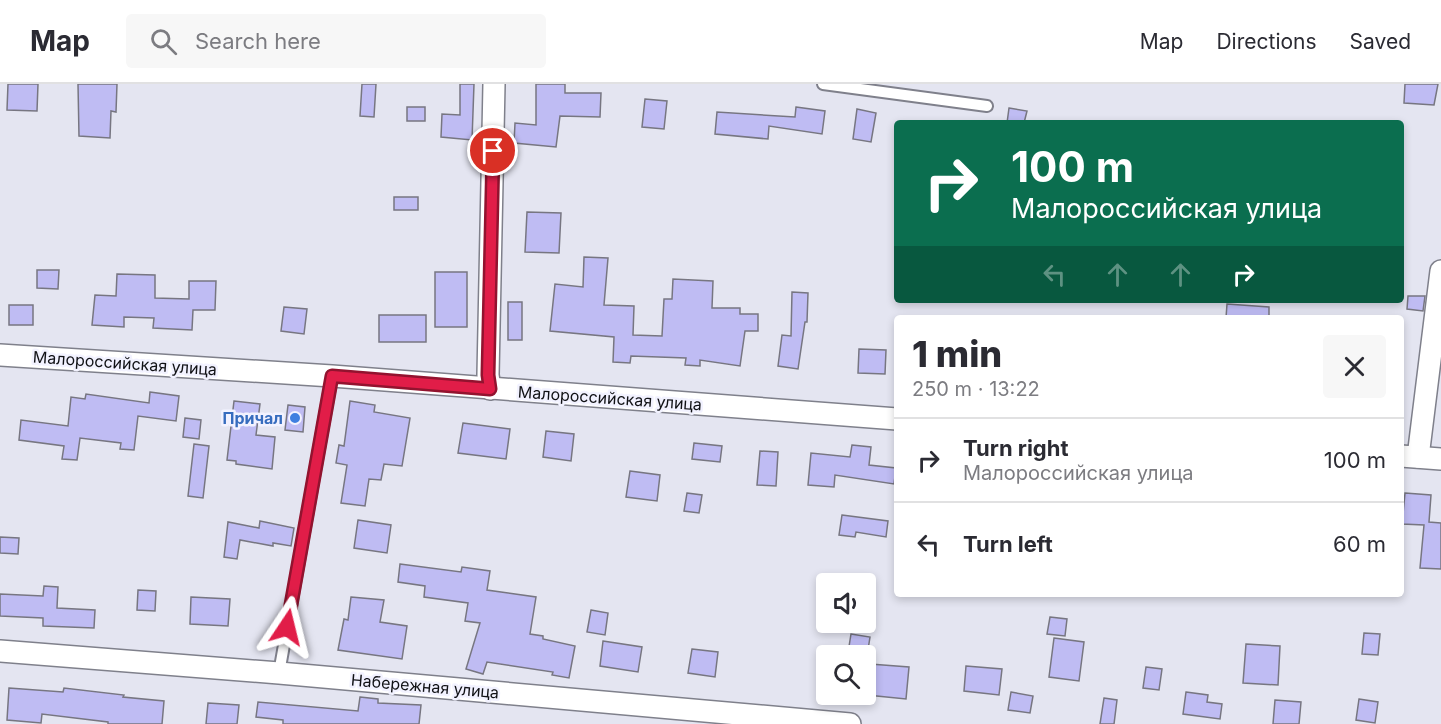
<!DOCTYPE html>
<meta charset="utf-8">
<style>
:root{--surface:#fff;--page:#f7f7f7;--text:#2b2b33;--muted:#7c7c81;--line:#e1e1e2}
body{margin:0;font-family:Inter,sans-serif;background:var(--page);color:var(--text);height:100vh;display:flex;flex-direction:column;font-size:22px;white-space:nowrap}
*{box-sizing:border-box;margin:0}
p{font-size:20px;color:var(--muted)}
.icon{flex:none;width:33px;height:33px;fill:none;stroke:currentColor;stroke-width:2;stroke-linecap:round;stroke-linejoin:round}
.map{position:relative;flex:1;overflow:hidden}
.sheet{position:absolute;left:894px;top:231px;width:510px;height:282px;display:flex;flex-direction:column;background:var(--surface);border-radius:6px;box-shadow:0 3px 9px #0003}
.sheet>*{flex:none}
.top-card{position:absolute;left:894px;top:36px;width:510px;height:183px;border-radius:6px;box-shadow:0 3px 9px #0003;background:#0b6e4f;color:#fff;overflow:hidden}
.buttons{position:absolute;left:816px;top:489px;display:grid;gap:12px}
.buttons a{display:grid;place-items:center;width:60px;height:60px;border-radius:6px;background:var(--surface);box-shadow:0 3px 9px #0003;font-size:30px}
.pin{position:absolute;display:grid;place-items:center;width:51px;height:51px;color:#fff;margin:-26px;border:3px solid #fff;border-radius:50%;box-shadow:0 2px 6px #0007}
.me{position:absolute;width:66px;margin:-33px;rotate:10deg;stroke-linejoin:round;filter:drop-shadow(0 0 4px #0008)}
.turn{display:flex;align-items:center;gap:21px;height:126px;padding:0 18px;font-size:27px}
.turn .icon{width:78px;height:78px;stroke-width:2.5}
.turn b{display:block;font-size:42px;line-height:51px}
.lanes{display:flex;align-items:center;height:57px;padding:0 18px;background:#0003;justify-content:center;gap:30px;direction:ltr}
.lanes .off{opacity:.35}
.round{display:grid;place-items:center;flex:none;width:63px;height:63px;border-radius:6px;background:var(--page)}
.head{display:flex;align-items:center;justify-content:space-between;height:102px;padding:0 18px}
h1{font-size:36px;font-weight:800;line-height:45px}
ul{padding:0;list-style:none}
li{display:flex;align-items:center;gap:18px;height:84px;padding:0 18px;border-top:2px solid var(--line)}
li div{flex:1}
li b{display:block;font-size:22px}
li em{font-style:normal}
header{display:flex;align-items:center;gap:36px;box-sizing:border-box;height:84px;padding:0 30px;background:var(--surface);border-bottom:2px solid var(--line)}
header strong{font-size:28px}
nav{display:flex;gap:33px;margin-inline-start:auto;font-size:21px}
.search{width:420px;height:54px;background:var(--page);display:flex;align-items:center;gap:15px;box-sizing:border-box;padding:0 21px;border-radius:6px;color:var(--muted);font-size:22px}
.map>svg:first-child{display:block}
.building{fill:#bfbcf3;stroke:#777681;stroke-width:1.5}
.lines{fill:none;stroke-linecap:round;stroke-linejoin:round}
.service-casing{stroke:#7f808b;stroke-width:14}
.minor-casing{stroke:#7f808b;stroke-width:24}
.service{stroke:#fff;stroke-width:10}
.minor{stroke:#fff;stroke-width:21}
.route-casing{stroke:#92132f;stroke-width:15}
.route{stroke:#e11d48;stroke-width:10}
.shop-dot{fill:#3f7fe0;stroke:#f2f2ff;stroke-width:2}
.labels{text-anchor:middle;stroke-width:5;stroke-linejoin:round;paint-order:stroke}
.street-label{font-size:16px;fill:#101115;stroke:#f2f2ff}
.shop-label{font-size:16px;font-weight:bold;fill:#366cbe;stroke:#f2f2ff;text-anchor:end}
</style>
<header>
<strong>Map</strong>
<div class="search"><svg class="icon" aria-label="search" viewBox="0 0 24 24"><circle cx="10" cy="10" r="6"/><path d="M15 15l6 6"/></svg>Search here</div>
<nav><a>Map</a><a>Directions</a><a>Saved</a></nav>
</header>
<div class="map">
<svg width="1441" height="640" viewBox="0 0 1441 640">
<rect width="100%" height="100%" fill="#e4e5f1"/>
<g class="building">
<path d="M8 0H38L37 27 7 26Z"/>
<path d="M78 0H117L116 28 111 27 110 54 79 52Z"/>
<path d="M362 0H376L374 33 360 32Z"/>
<path d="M460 0H474L472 56 441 53 442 30 460 31Z"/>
<path d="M536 0H565V9H601L600 33 560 32 556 63 514 59 515 39 536 41Z"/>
<path d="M1405 0H1438L1434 21 1404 19Z"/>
<path d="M645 15 667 17 664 45 642 43Z"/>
<rect x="407" y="23" width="18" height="14"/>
<path d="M796 23 825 27 822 50 769 42 768 55 715 50 717 28 795 33Z"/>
<path d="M1009 24 1027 27 1024 39H1007Z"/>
<path d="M857 25 876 29 871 58 853 55Z"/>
<rect x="394" y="113" width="24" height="13"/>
<path d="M527 128 561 129 559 169 525 168Z"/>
<path d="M584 173 608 174 604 221 634 222 633 251 662 252 664 215H672L673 195 713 197 712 224H740V230H758V247H745L740 282 700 276V282L685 281 686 274 631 272 630 279 613 278 614 253 550 247 555 200 583 203Z"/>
<path d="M37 186H59L58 205 37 204Z"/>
<rect x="435" y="188" width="32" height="55"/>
<path d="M117 190 155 191V214L189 215V197H216L215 226H193L192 246 153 244 154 234 124 233V243L92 241 95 211 116 212Z"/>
<path d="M792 208 808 209 807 238H805L798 285 778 282 782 251 791 252Z"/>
<path d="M1408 212H1425L1423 227 1407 225Z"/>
<rect x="508" y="218" width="14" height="38"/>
<path d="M1227 220 1269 223V234H1226Z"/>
<rect x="9" y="221" width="24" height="20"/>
<path d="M284 223 307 225 304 250 281 247Z"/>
<rect x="379" y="231" width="47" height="27"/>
<path d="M859 265 886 266 885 290 858 289Z"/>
<path d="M150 308 179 312 176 337 138 332 134 366 120 365 121 359 80 354 77 376 62 375 64 362 19 356 21 336 68 342 71 313 85 315 86 310 149 319Z"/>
<path d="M234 317 260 320 256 351 275 353 272 385 236 380V377L227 376Z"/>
<path d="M350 317 375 321 374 328 410 334 402 382 384 380 381 396 369 395 365 422 341 419 347 381 336 379 339 361 344 362Z"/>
<path d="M288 321 305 323 303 348 285 346Z"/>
<path d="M185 334 201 336 199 355 183 353Z"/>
<path d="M463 339 510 345 506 375 458 369Z"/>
<path d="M546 347 574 350 571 377 543 373Z"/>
<path d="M694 359 722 362 720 378 692 375Z"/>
<path d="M194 360 209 362 203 414 188 412Z"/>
<path d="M852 361 871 363 869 381 896 384 894 400 835 391 834 403 808 401 811 369 850 373Z"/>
<path d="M760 367 778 368 776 402 757 401Z"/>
<path d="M630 387 660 391 657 417 626 413Z"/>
<path d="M687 409 702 411 699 429 684 427Z"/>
<path d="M1405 409 1431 411 1429 438 1441 439V485L1420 484 1424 441 1402 440Z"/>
<path d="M842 431 888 437 886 453 856 448 855 453 839 451Z"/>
<path d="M358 436 391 441 387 469 354 464Z"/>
<path d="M260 437 294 444 291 462 273 459V462L240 456 237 475 224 473 228 438 259 444Z"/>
<path d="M0 453 19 454 18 470 0 469Z"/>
<path d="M400 480 461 488 462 483 490 487 487 506 536 513 530 550 543 552V555L575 562 569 594 552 591 553 588 487 578 483 590 466 585 480 539 465 537 468 519 424 513 425 502 398 498Z"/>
<path d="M44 502 58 503 57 524 95 526 94 544 43 542V534L0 532V510L43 512Z"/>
<path d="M138 506 156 507 155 527 137 526Z"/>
<path d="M191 513 230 515 228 542 190 540Z"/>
<path d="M351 513 384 516 380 538 407 542 402 575 338 566 344 535 348 536Z"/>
<path d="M591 526 608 529 605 551 587 548Z"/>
<path d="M1050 533 1067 535 1065 552 1047 550Z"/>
<path d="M1364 549 1380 550 1378 571 1362 570Z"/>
<path d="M851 550 870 553 867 572 848 569Z"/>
<path d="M1054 554 1084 558 1079 597 1049 593Z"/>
<path d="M603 557 642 563 638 588 600 582Z"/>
<path d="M1246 560 1280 562 1278 601 1243 599Z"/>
<path d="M692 565 718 568 715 593 688 589Z"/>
<path d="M870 580 909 583 906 615 867 611Z"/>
<path d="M966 582 1002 585 999 611 964 607Z"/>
<path d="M1146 583 1162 585 1159 606 1143 604Z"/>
<path d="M9 604 63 608 64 604 124 611 123 613 164 617 162 640H108V638L42 630 41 639 7 636Z"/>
<path d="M1011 608 1033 612 1030 629 1008 626Z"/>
<path d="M1186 608 1208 611 1207 618 1222 620 1220 635 1183 630Z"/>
<path d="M360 613 378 615V619L421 621 419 640H283V636L256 633 258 618 358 627Z"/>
<path d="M1104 614 1117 616 1114 640H1100Z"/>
<path d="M1359 615 1378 618 1375 639 1356 636Z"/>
<path d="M1275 616 1301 618 1299 640H1273Z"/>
<path d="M208 619 239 621 237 640H206Z"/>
</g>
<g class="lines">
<defs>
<g id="service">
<path d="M823 0 987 22"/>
<path d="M279 589 332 292"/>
</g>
<g id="minor">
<path d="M0 271 332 292 897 335"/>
<path d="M490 305 488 291 494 0"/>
<path d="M1401 372 1441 375"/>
<path d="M1418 373 1441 187"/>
<path d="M0 567 279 589 850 640"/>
</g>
</defs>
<use href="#service" class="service-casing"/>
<use href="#minor" class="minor-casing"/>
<use href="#service" class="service"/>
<use href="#minor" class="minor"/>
</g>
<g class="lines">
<defs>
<path id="route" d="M287 543 332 292 490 305 488 291 493 67"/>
</defs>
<use href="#route" class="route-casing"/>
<use href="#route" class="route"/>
</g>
<circle class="shop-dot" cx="295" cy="334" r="6"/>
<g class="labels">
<g class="street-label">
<text transform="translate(125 279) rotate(4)" y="6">Малороссийская улица</text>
<text transform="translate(610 314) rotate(4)" y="6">Малороссийская улица</text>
<text transform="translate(425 602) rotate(5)" y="6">Набережная улица</text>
</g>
<g class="shop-label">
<text x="283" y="340">Причал</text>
</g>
</g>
</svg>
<div class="buttons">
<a><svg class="icon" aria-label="sound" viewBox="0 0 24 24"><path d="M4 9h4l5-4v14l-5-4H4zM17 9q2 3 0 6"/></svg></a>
<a><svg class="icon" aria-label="search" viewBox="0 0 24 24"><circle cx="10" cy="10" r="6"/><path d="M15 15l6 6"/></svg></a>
</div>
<div class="pin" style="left:493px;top:67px;background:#d93025"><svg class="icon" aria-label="arrive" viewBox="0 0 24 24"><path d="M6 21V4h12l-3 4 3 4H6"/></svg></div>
<svg class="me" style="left:287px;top:543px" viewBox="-20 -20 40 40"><path d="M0-17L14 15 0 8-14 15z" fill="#e11d48" stroke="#fff" stroke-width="4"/></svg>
<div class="top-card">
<div class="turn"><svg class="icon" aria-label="right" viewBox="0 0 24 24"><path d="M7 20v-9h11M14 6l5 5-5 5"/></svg><div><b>100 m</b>Малороссийская улица</div></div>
<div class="lanes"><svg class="icon off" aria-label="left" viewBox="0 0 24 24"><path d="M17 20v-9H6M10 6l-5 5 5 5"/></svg><svg class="icon off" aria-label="ahead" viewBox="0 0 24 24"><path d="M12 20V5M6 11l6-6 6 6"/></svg><svg class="icon off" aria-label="ahead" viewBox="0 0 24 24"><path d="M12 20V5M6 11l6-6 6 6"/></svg><svg class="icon" aria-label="right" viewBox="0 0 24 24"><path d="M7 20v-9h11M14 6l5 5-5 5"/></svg></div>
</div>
<section class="sheet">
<div class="head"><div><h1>1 min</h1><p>250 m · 13:22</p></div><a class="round"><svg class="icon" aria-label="close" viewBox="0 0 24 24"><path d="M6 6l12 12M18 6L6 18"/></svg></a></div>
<ul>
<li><svg class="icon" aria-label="right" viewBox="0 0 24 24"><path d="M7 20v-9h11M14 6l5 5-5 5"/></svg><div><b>Turn right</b><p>Малороссийская улица</p></div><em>100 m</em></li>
<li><svg class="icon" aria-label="left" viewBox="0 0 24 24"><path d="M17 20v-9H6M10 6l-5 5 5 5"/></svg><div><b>Turn left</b></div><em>60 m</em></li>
</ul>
</section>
</div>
